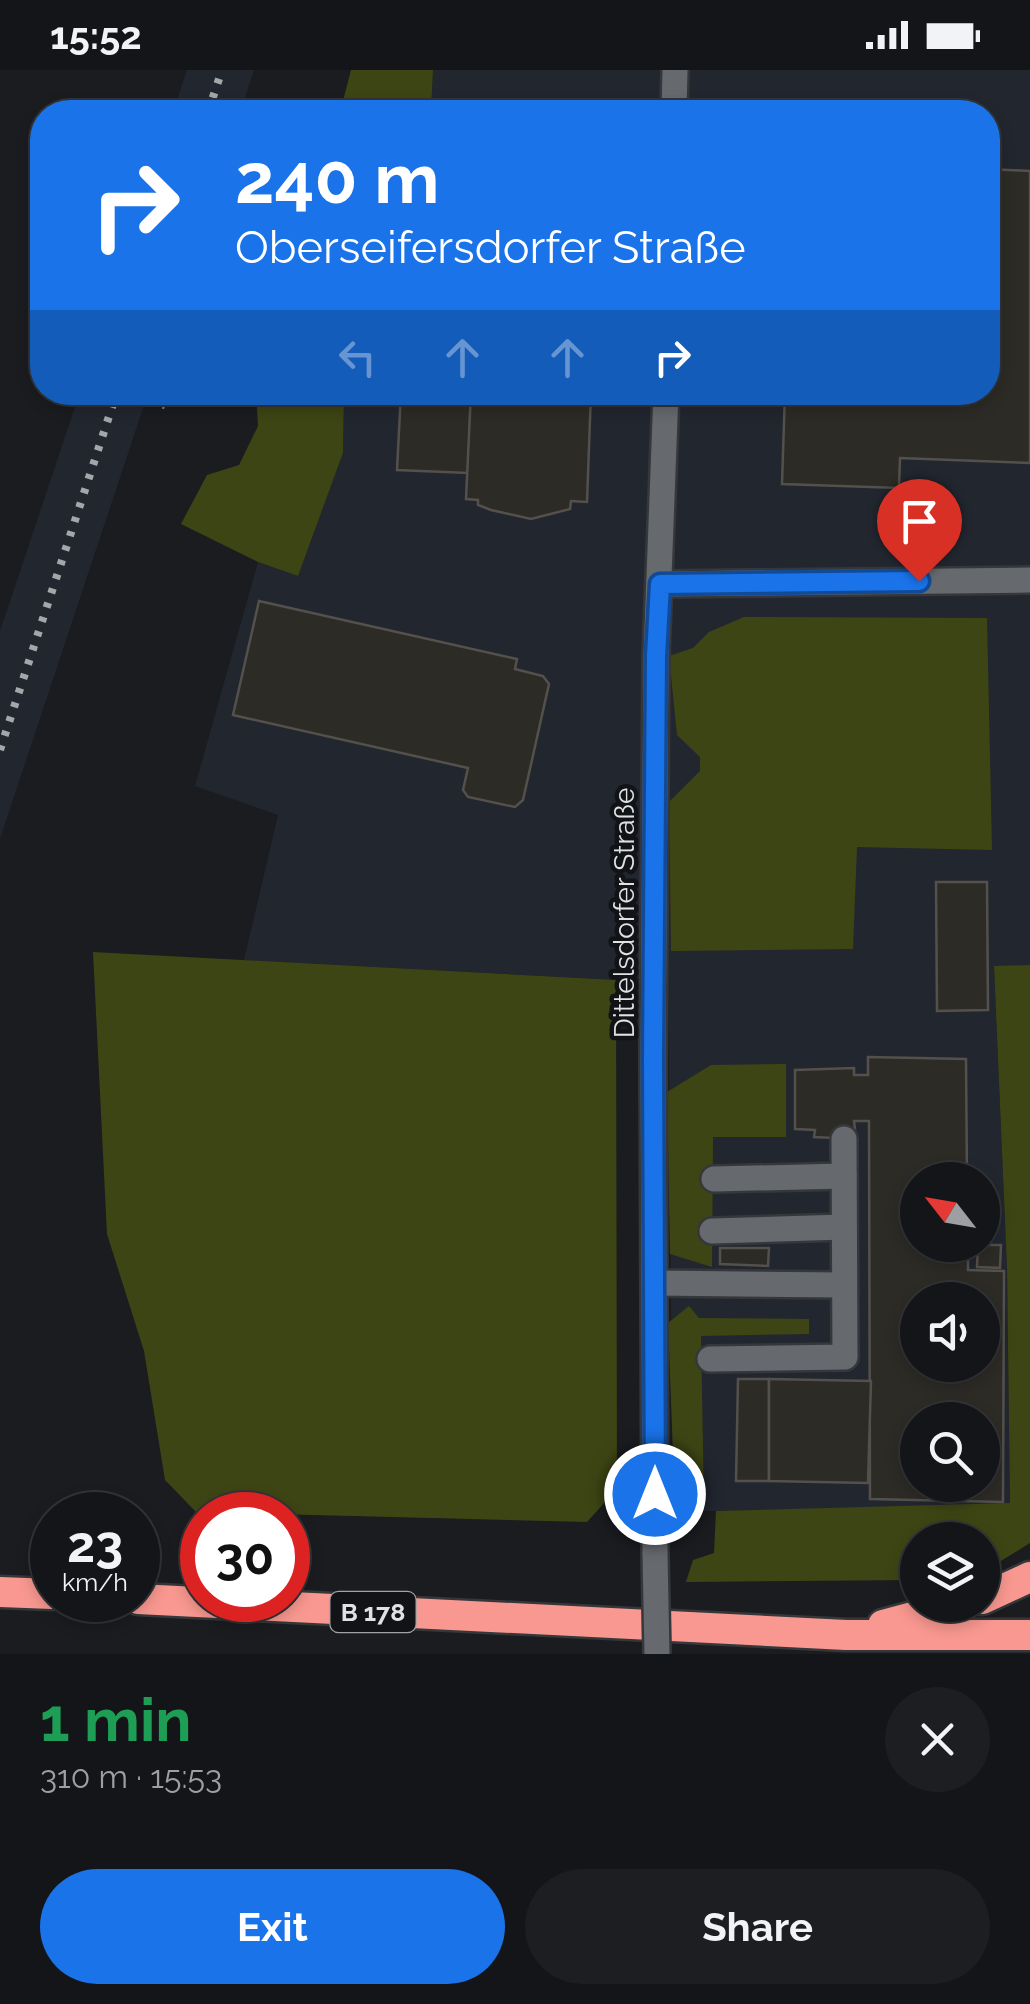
<!DOCTYPE html>
<meta charset="utf-8">
<style>
:root{--surface:#141518;--page:#1d1e21;--text:#f1f3f6;--muted:#9d9fa2;--line:#333437;--accent:#1a73e8}
body{margin:0;font-family:Raleway,sans-serif;background:var(--page);color:var(--text);height:100vh;display:flex;flex-direction:column;font-size:38px;white-space:nowrap}
*{box-sizing:border-box;margin:0}
p{font-size:32px;color:var(--muted)}
.icon{flex:none;width:55px;height:55px;fill:none;stroke:currentColor;stroke-width:2;stroke-linecap:round;stroke-linejoin:round}
.map{position:relative;height:1584px;overflow:hidden}
.details{display:flex;flex-direction:column;background:var(--surface);flex:1}
.details>*{flex:none}
.top-card{position:absolute;left:30px;top:30px;width:970px;height:305px;border-radius:40px;box-shadow:0 5px 15px #0003,0 0 0 2px var(--line);background:#1a73e8;color:#fff;overflow:hidden}
.needle{width:65px;rotate:301deg}
.tools{position:absolute;left:900px;top:1092px;display:grid;gap:20px}
.tools a{display:grid;place-items:center;width:100px;height:100px;border-radius:50%;background:var(--surface);box-shadow:0 5px 15px #0003,0 0 0 2px var(--line);font-size:50px}
.speed{position:absolute;left:30px;top:1422px;display:flex;gap:20px;font-size:50px;font-weight:700;text-align:center}
.speed>*{display:grid;place-content:center;width:130px;height:130px;border-radius:50%;background:var(--surface);box-shadow:0 5px 15px #0003,0 0 0 2px var(--line);line-height:1}
.speed small{font-size:25px;font-weight:400}
.speed .limit{border:15px solid #d22;background:#fff;color:#111}
.pin{position:absolute;display:grid;place-items:center;width:85px;height:85px;color:#fff;margin:-102px -42px;border-radius:50% 50% 50% 0;rotate:-45deg;box-shadow:0 0 10px #0007}
.pin .icon{rotate:45deg}
.me{position:absolute;width:110px;margin:-55px;rotate:0deg;stroke-linejoin:round;filter:drop-shadow(0 0 8px #0008)}
.turn{display:flex;align-items:center;gap:35px;height:210px;padding:0 40px;font-size:45px}
.turn .icon{width:130px;height:130px;stroke-width:2.5}
.turn b{display:block;font-size:70px;line-height:85px}
.lanes{display:flex;align-items:center;height:95px;padding:0 40px;background:#0003;justify-content:center;gap:50px;direction:ltr}
.lanes .off{opacity:.35}
.round{display:grid;place-items:center;flex:none;width:105px;height:105px;border-radius:52px;background:var(--page)}
.head{display:flex;align-items:center;justify-content:space-between;height:170px;padding:0 40px}
h1{font-size:60px;font-weight:700;line-height:75px;color:#1e9e55}
.cta{display:flex;gap:20px;margin-top:auto;padding:20px 40px}
.cta a{flex:1;height:115px;border-radius:60px;background:var(--accent);color:#fff;font-size:40px;font-weight:700;line-height:115px;text-align:center}
.cta a+a{background:var(--page);color:var(--text)}
.status{display:flex;justify-content:space-between;align-items:center;height:70px;padding:0 50px;background:var(--surface);direction:ltr}
.status svg{height:28px;fill:currentColor}
.map>svg:first-child{display:block}
.built{fill:#22262f;fill-rule:evenodd}
.green{fill:#3e4514}
.building{fill:#2d2b26;stroke:#54514c;stroke-width:2.5;fill-rule:evenodd}
.lines{fill:none;stroke-linecap:round;stroke-linejoin:round}
.minor-casing{stroke:#35373a;stroke-width:30}
.highway-casing{stroke:#35373a;stroke-width:35}
.path{stroke:#797b7f;stroke-width:5;stroke-dasharray:2.5 8;stroke-linecap:butt}
.minor{stroke:#66696e;stroke-width:25}
.highway{stroke:#f99890;stroke-width:30}
.rail{stroke:#a4a6a9;stroke-width:8;stroke-dasharray:5 10;stroke-linecap:butt}
.minor-bridge-casing{stroke:#35373a;stroke-width:30;stroke-linecap:butt}
.minor-bridge{stroke:#66696e;stroke-width:25}
.route-casing{stroke:#114b97;stroke-width:25}
.route{stroke:#1a73e8;stroke-width:18}
.labels{text-anchor:middle;stroke-width:9;stroke-linejoin:round;paint-order:stroke}
.shield{fill:#111317;stroke:#a1a3a6;stroke-width:2.5}
.shield-label{font-size:25px;font-weight:bold;fill:#dfe1e4}
.street-label{font-size:28px;fill:#dfe1e4;stroke:#111317}
</style>
<div class="status"><b>15:52</b><svg viewBox="0 0 49 12"><path d="M0 12V9h3v3zM5 12V6h3v6zM10 12V3h3v9zM15 12V0h3v12zM26 1h20v11H26zM47 4h2v5h-2z"/></svg></div>
<div class="map">
<svg width="1030" height="1584" viewBox="0 0 1030 1584">
<rect width="100%" height="100%" fill="#1a1c20"/>
<g class="built">
<path d="M187 0H254L240 42H173Z"/>
<path d="M433 0H1030V895L994 897 1007 1198 1010 1434 673 1442 668 905 616 910 244 890 278 745 195 716 258 492 298 506 343 383 344 323 988 322V42H431ZM918 1110H982V1175H918ZM918 1230H982V1295H918ZM918 1350H982V1415H918Z"/>
<path d="M80 322 148 323 0 769V561Z"/>
</g>
<g class="green">
<path d="M351 0H433L431 42H340Z"/>
<path d="M256 323H344L343 383 298 506 258 492 181 454 207 405 239 395 258 356Z"/>
<path d="M744 547 987 548 992 780 857 777 853 879 671 881 669 732 700 701V687L677 665 669 586 693 578 709 562Z"/>
<path d="M93 882 616 910 617 1419 587 1452 196 1442 165 1410 144 1281 107 1164Z"/>
<path d="M1030 895V1473L983 1502 982 1470H918L917 1510 686 1512 693 1490 714 1483 716 1441 1010 1433 1007 1198 994 896Z"/>
<path d="M786 994V1067H713L712 1197 670 1184 667 1022 711 995Z"/>
<path d="M689 1236 699 1248 809 1249V1264L701 1266 704 1433 675 1435 668 1253Z"/>
</g>
<g class="building">
<path d="M988 99 1030 101V393L900 388 899 418 782 414 785 322H988Z"/>
<path d="M401 322H471L468 403 397 400Z"/>
<path d="M471 322H591L587 432 571 431 570 439 531 449 491 440 478 435V430L466 429Z"/>
<path d="M259 531 517 589 515 599 543 606 549 614 523 730 515 737 468 727 463 720 468 698 233 645Z"/>
<path d="M936 812H987L988 940 937 941Z"/>
<path d="M868 987 966 989 967 1110H918V1175H968V1200L1004 1201 1003 1432 870 1429 869 1051H854L855 1059H836L834 1068 814 1067 815 1060 795 1059V1000L854 998V1005H868ZM918 1230H982V1295H918ZM918 1350H982V1415H918Z"/>
<path d="M978 1175H1001L1000 1198 977 1197Z"/>
<path d="M720 1178H769L768 1196 720 1194Z"/>
<path d="M738 1309H769V1411H736Z"/>
<path d="M769 1309 871 1311 868 1413 769 1411Z"/>
</g>
<g class="lines">
<defs>
<g id="minor">
<path d="M674 42 675 0"/>
<path d="M660 514 1030 510"/>
<path d="M714 1109 844 1106"/>
<path d="M712 1161 844 1157"/>
<path d="M655 1213 844 1215"/>
<path d="M710 1289 845 1287 844 1069"/>
<path d="M655 1484 653 989 656 586 666 322"/>
</g>
<g id="highway">
<path d="M0 1522 52 1524"/>
<path d="M138 1529 846 1565H1030"/>
<path d="M982 1529 1030 1507"/>
<path d="M883 1555 957 1535"/>
</g>
</defs>
<use href="#minor" class="minor-casing"/>
<use href="#highway" class="highway-casing"/>
<path class="path" d="M123 322 168 338"/>
<use href="#minor" class="minor"/>
<use href="#highway" class="highway"/>
<g class="rail">
<path d="M208 42 222 0"/>
<path d="M0 680 117 322"/>
</g>
<defs>
<path id="minor-bridge" d="M655 1484 657 1584"/>
</defs>
<use href="#minor-bridge" class="minor-bridge-casing"/>
<use href="#minor-bridge" class="minor-bridge"/>
</g>
<g class="lines">
<defs>
<path id="route" d="M655 1424 653 988 656 586 660 514 919 511"/>
</defs>
<use href="#route" class="route-casing"/>
<use href="#route" class="route"/>
</g>
<g class="labels">
<rect class="shield" x="330.5" y="1522" width="85" height="40" rx="8"/>
<g class="shield-label">
<text x="373" y="1551">B 178</text>
</g>
<g class="street-label">
<text transform="translate(624 843) rotate(-90)" y="10">Dittelsdorfer Straße</text>
</g>
</g>
</svg>
<div class="tools">
<a><svg class="needle" viewBox="-14 -14 28 28"><path d="M0-13l5 13h-10z" fill="#e53935"/><path d="M0 13l5-13h-10z" fill="#9d9fa2"/></svg></a>
<a><svg class="icon" aria-label="sound" viewBox="0 0 24 24"><path d="M4 9h4l5-4v14l-5-4H4zM17 9q2 3 0 6"/></svg></a>
<a><svg class="icon" aria-label="search" viewBox="0 0 24 24"><circle cx="10" cy="10" r="6"/><path d="M15 15l6 6"/></svg></a>
<a><svg class="icon" aria-label="layers" viewBox="0 0 24 24"><path d="M12 4l9 5-9 5-9-5zM3 14l9 5 9-5"/></svg></a>
</div>
<div class="speed"><div>23<small>km/h</small></div><div class="limit">30</div></div>
<div class="pin" style="left:919px;top:511px;background:#d93025"><svg class="icon" aria-label="arrive" viewBox="0 0 24 24"><path d="M6 21V4h12l-3 4 3 4H6"/></svg></div>
<svg class="me" style="left:655px;top:1424px" viewBox="-20 -20 40 40"><circle r="17" fill="#1a73e8" stroke="#fff" stroke-width="3"/><path d="M0-11L8 9 0 5-8 9z" fill="#fff"/></svg>
<div class="top-card">
<div class="turn"><svg class="icon" aria-label="right" viewBox="0 0 24 24"><path d="M7 20v-9h11M14 6l5 5-5 5"/></svg><div><b>240 m</b>Oberseifersdorfer Straße</div></div>
<div class="lanes"><svg class="icon off" aria-label="left" viewBox="0 0 24 24"><path d="M17 20v-9H6M10 6l-5 5 5 5"/></svg><svg class="icon off" aria-label="ahead" viewBox="0 0 24 24"><path d="M12 20V5M6 11l6-6 6 6"/></svg><svg class="icon off" aria-label="ahead" viewBox="0 0 24 24"><path d="M12 20V5M6 11l6-6 6 6"/></svg><svg class="icon" aria-label="right" viewBox="0 0 24 24"><path d="M7 20v-9h11M14 6l5 5-5 5"/></svg></div>
</div>
</div>
<section class="details">
<div class="head"><div><h1>1 min</h1><p>310 m · 15:53</p></div><a class="round"><svg class="icon" aria-label="close" viewBox="0 0 24 24"><path d="M6 6l12 12M18 6L6 18"/></svg></a></div>
<div class="cta"><a>Exit</a><a>Share</a></div>
</section>
